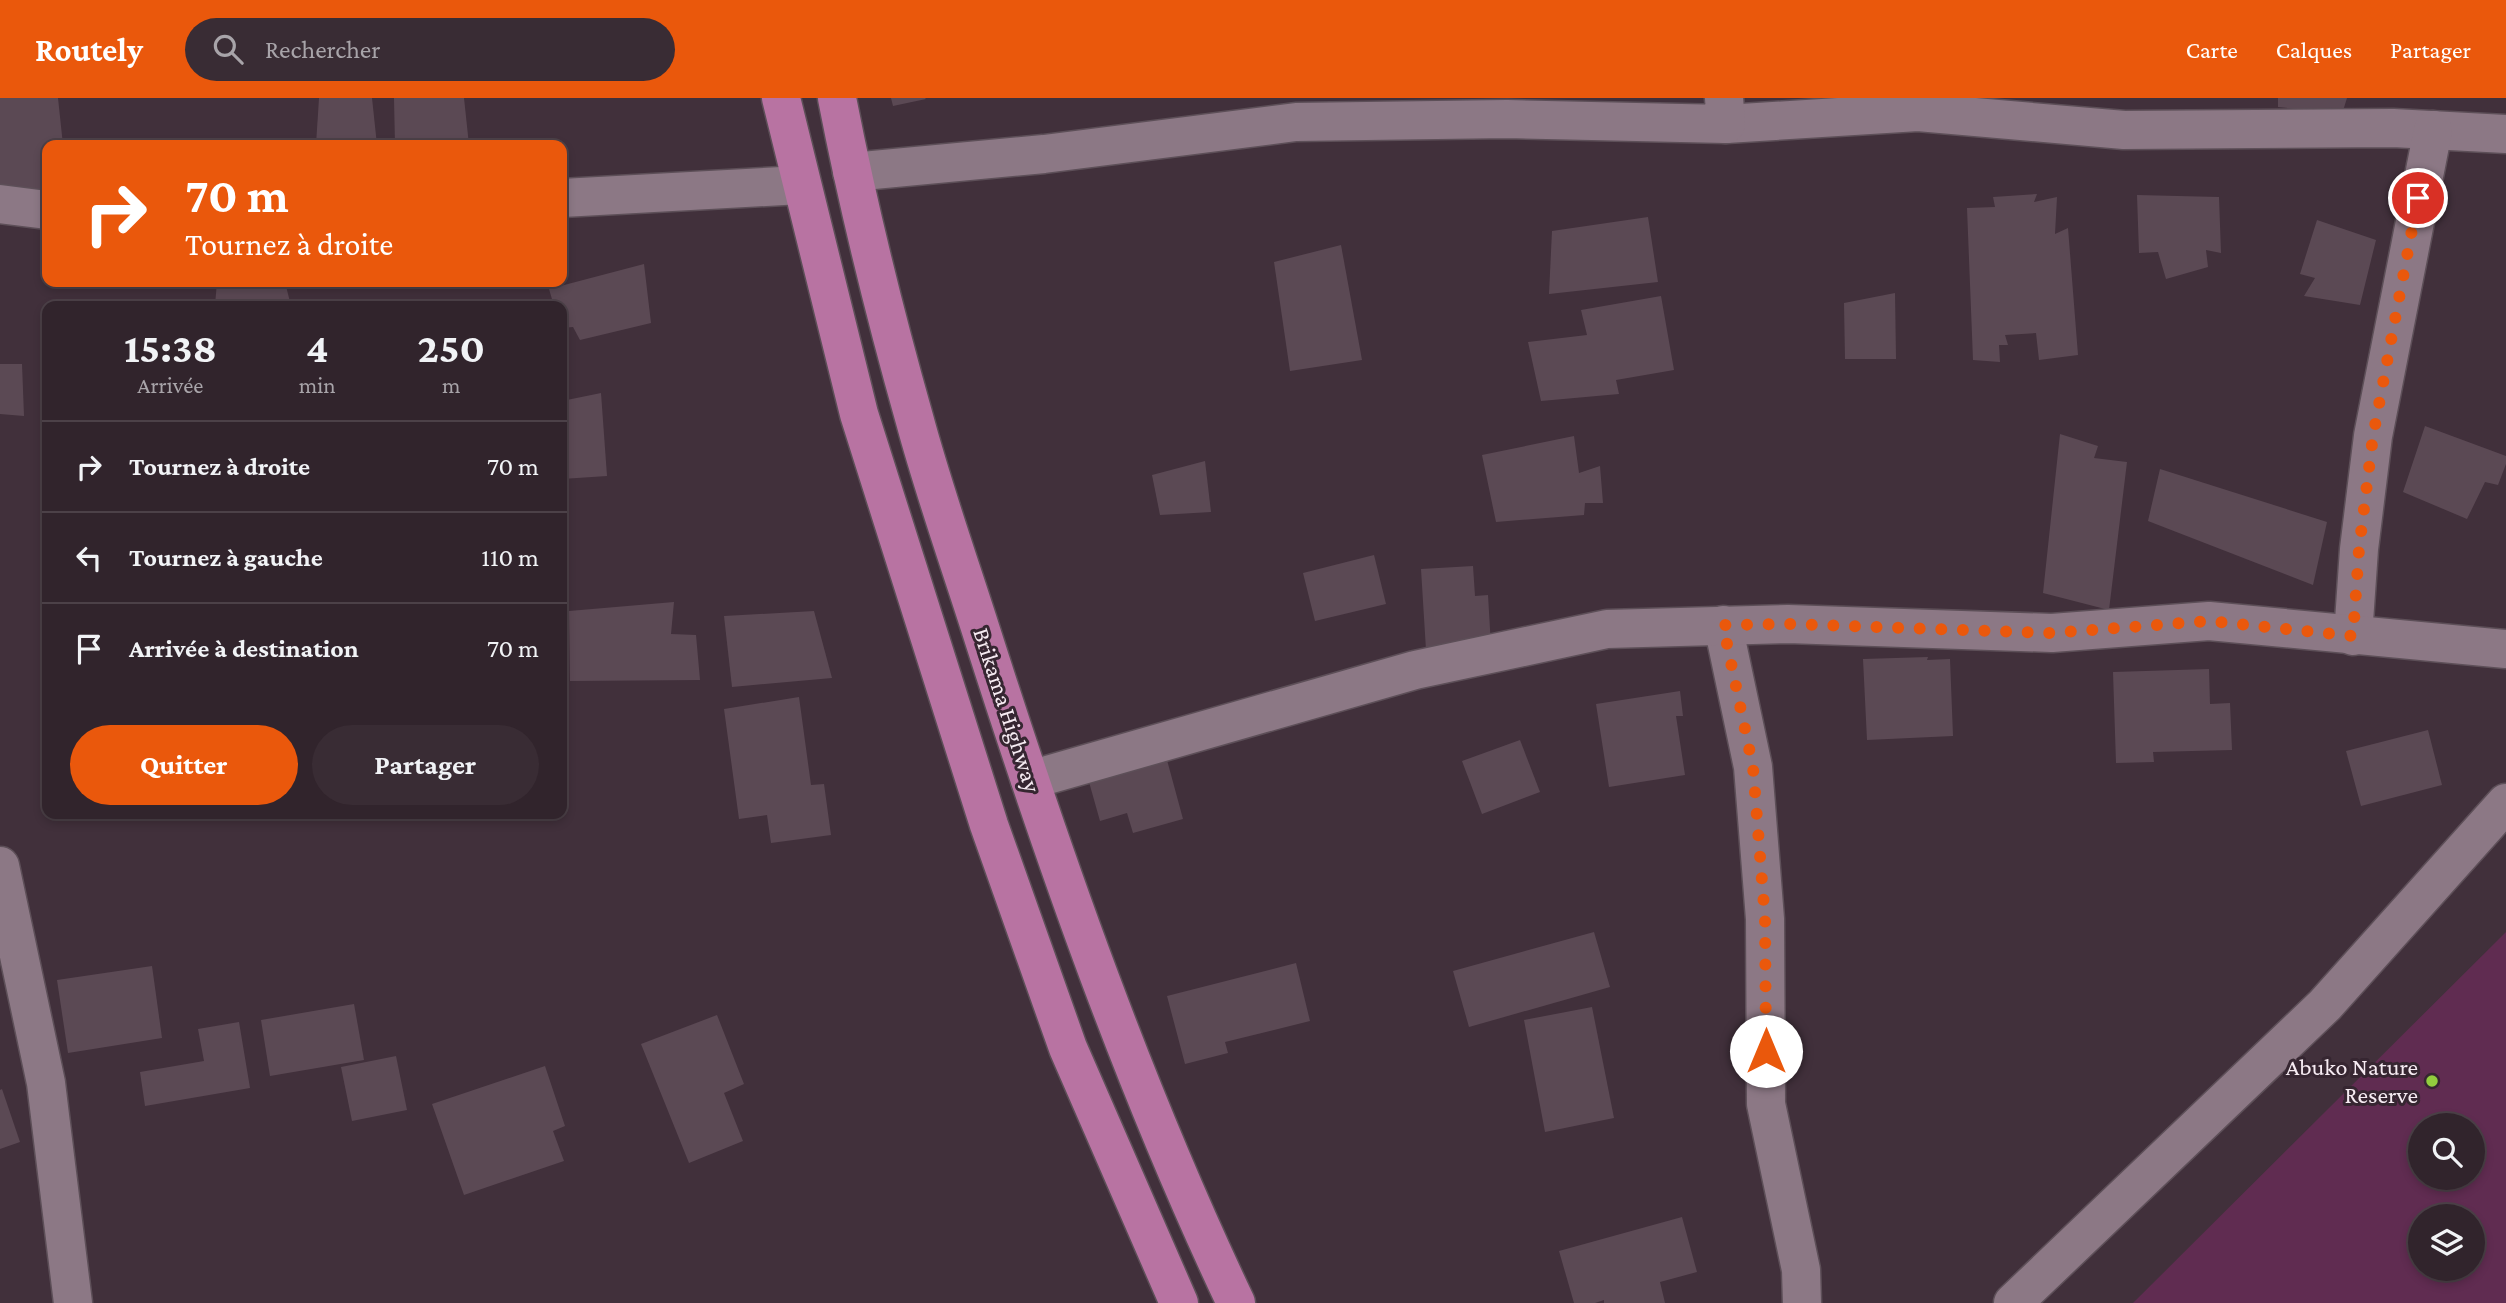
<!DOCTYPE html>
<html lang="fr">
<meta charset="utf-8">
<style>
:root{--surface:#31242c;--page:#392c34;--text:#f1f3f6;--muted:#a8a4a9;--line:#4c4148;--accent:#ea580c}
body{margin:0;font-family:"Crimson Pro",serif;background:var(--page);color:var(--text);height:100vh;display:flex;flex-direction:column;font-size:26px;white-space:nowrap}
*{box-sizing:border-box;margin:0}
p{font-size:23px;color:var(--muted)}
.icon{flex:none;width:38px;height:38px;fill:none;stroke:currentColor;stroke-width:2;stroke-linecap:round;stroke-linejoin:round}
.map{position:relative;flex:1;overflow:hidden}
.panel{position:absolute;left:42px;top:203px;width:525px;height:518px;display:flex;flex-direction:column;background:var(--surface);border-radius:14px;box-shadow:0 4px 10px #0003,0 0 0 2px var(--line)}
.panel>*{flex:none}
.top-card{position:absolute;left:42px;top:42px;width:525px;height:147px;border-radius:14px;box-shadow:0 4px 10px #0003,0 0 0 2px var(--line);background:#ea580c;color:#fff;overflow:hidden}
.fabs{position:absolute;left:2408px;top:1015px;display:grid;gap:14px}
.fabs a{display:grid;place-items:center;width:77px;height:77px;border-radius:50%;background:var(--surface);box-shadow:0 4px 10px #0003,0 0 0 2px var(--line);font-size:35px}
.pin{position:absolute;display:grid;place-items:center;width:60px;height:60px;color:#fff;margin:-30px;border:4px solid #fff;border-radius:50%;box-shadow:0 2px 7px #0007}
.me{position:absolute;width:77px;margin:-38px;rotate:0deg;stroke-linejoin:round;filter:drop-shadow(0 0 5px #0008)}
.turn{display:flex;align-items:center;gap:24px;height:147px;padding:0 28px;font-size:32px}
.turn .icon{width:91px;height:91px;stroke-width:2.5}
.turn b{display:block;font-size:49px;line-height:60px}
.eta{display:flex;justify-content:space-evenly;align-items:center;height:119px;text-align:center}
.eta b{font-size:42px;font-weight:700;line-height:49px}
.cta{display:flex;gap:14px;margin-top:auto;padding:14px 28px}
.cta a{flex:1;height:80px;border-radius:42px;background:var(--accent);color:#fff;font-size:28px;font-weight:700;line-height:80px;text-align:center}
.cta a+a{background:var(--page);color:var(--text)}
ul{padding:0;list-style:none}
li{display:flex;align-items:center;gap:21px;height:91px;padding:0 28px;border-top:2px solid var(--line)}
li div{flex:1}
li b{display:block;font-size:26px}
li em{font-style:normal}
header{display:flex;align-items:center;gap:42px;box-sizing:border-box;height:98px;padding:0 35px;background:var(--accent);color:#fff}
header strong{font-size:33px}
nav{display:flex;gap:38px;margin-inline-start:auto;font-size:24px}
.search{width:490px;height:63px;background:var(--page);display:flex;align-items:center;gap:18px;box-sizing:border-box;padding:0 24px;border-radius:38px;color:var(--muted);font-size:26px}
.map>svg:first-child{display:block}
.green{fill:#602c51;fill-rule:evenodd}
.building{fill:#5b4954}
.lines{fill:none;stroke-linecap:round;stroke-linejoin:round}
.minor-casing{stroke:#5d4f58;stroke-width:41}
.highway-casing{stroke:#5d4f58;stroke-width:41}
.minor{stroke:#8c7885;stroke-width:38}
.highway{stroke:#b873a2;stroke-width:38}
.route{stroke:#ea580c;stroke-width:12;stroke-dasharray:0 21.6}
.poi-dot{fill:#92cd3e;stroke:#362631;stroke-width:2.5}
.labels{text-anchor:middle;stroke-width:6;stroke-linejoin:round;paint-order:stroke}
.street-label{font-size:24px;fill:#f6ebf2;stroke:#362631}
.poi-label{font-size:24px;fill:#f6ebf2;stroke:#362631;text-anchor:end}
</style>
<header>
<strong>Routely</strong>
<div class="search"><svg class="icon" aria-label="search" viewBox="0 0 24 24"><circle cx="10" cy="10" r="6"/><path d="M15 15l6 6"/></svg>Rechercher</div>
<nav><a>Carte</a><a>Calques</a><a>Partager</a></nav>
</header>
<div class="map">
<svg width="2506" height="1205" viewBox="0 0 2506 1205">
<rect width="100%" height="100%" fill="#41303b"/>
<path class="green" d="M2506 834V1205H2133ZM2420 1027H2473V1080H2420ZM2420 1118H2473V1171H2420Z"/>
<g class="building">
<path d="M0 0H58L63 47H47V101H0Z"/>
<path d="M319 0H372L377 47H316Z"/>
<path d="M394 0H464L469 47H395Z"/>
<path d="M891 0H925L926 1 893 8Z"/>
<path d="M2278 0H2347L2342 16 2278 9Z"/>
<path d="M2037 96 2034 104 2057 99 2055 136 2068 130 2078 257 2039 262 2036 235 2005 237 2008 247H1999L2000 264 1973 262 1967 110 1995 109 1993 99Z"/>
<path d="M2137 97 2219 99 2221 155 2206 152 2208 169 2166 181 2158 154 2139 155Z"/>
<path d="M1648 119 1658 184 1549 196 1552 133Z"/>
<path d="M2317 122 2376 142 2360 207 2304 198 2315 180 2300 176Z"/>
<path d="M1341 147 1362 262 1290 273 1274 164Z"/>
<path d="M644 166 651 225 580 242 573 229 562 230V208H554L549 191Z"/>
<path d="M217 184H285L291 208H235L233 202 215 207Z"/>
<path d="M1895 195 1896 261H1845L1844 205Z"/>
<path d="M1661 198 1674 272 1616 282 1619 296 1541 303 1528 244 1587 237 1581 212Z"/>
<path d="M0 266H22L24 318 0 316Z"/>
<path d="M601 295 607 378 562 381V303Z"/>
<path d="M2425 328 2506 358V366L2498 387 2485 384 2467 421 2403 394Z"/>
<path d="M2060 336 2098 348 2094 360 2127 364 2109 512 2043 495Z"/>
<path d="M1574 338 1579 375 1600 368 1603 405H1585L1584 417 1496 424 1482 357Z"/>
<path d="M1205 363 1211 414 1160 417 1152 377Z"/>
<path d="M2160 371 2327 424 2313 487 2148 423Z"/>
<path d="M1374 457 1386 506 1315 523 1303 475Z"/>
<path d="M1473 468 1475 498 1488 497 1491 548 1426 552 1421 471Z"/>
<path d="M674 504 671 536 696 537 700 582 570 583 569 513Z"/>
<path d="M814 513 832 580 732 589 724 518Z"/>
<path d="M1928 559 1927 562 1950 561 1953 638 1867 642 1863 561Z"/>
<path d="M2209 571 2210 606 2230 605 2232 652 2153 654 2154 664 2116 665 2113 574Z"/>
<path d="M1680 593 1683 618H1676L1685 677 1609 689 1596 606Z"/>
<path d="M799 599 811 687 824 686 831 737 771 745 767 717 739 721 724 611Z"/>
<path d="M2428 632 2442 687 2361 708 2346 653Z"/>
<path d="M1520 642 1540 694 1482 716 1462 663Z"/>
<path d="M1167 662 1183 721 1133 735 1127 715 1100 723 1089 684Z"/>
<path d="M1594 834 1610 889 1469 929 1453 873Z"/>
<path d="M1296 865 1310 923 1225 944 1228 955 1185 966 1167 898Z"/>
<path d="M152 868 162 940 68 955 57 882Z"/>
<path d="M354 906 364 962 270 978 261 922Z"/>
<path d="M1592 909 1614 1020 1545 1034 1524 922Z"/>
<path d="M717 917 744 986 724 995 743 1043 689 1065 641 946Z"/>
<path d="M239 924 250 990 145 1008 140 974 204 963 198 931Z"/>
<path d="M396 958 407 1012 352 1023 341 969Z"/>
<path d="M545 968 565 1028 553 1033 564 1063 464 1097 432 1006Z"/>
<path d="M2 991 20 1044 0 1051V992Z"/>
<path d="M1682 1119 1697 1174 1660 1184 1665 1205H1604V1202L1595 1205H1574L1559 1153Z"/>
</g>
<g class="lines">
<defs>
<g id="minor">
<path d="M1726 26 1918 14 2124 32 2393 30 2506 36"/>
<path d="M852 74 1044 56 1296 24 1507 21 1726 26 1724 0"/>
<path d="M562 100 801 87"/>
<path d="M0 106 47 112"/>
<path d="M1723 527 1753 669 1765 821 1766 1006 1801 1172 1802 1205"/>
<path d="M2353 538 2359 451 2373 338 2433 32"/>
<path d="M1030 682 1415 572 1607 531 1788 526 2052 535 2209 523 2506 551"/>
<path d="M0 768 46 985 73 1205"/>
<path d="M2013 1205 2325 907 2506 705"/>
</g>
<g id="highway">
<path d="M781 0 859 316 989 727 1068 950 1179 1205"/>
<path d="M837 0C858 108 885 217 915 323 935 397 961 469 984 542 1056 767 1135 992 1236 1205"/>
</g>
</defs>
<use href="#minor" class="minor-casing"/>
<use href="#highway" class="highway-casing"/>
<use href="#minor" class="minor"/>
<use href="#highway" class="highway"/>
</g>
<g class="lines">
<path class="route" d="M1766 953 1765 821 1753 669 1723 527 1788 526 2052 535 2209 523 2353 538 2359 451 2373 338 2418 100"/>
</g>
<circle class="poi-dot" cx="2432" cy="983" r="7"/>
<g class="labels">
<g class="street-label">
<text transform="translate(1007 612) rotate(72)" y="8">Brikama Highway</text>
</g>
<g class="poi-label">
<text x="2418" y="977">Abuko Nature<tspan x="2418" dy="28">Reserve</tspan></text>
</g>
</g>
</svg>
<div class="fabs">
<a><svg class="icon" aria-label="search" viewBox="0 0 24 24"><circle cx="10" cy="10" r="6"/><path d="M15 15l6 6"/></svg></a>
<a><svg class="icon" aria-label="layers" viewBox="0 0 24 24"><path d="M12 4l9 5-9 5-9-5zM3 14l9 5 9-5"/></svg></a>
</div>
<div class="pin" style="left:2418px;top:100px;background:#d93025"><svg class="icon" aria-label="arrive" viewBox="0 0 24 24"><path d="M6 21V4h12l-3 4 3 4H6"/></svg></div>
<svg class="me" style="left:1766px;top:953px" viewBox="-20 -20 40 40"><circle r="19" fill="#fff"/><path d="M0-13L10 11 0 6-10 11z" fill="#ea580c"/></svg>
<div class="top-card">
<div class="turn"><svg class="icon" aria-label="right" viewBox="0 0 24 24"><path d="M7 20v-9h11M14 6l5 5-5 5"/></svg><div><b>70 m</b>Tournez à droite</div></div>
</div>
<section class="panel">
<div class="eta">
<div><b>15:38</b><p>Arrivée</p></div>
<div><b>4</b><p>min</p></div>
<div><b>250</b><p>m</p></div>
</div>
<ul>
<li><svg class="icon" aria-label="right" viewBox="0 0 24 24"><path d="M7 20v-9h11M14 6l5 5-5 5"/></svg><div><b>Tournez à droite</b></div><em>70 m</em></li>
<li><svg class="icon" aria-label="left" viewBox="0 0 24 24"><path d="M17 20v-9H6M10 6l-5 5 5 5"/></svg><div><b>Tournez à gauche</b></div><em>110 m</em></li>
<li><svg class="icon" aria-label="arrive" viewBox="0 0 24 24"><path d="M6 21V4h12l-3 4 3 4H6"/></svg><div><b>Arrivée à destination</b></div><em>70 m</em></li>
</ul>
<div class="cta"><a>Quitter</a><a>Partager</a></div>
</section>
</div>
